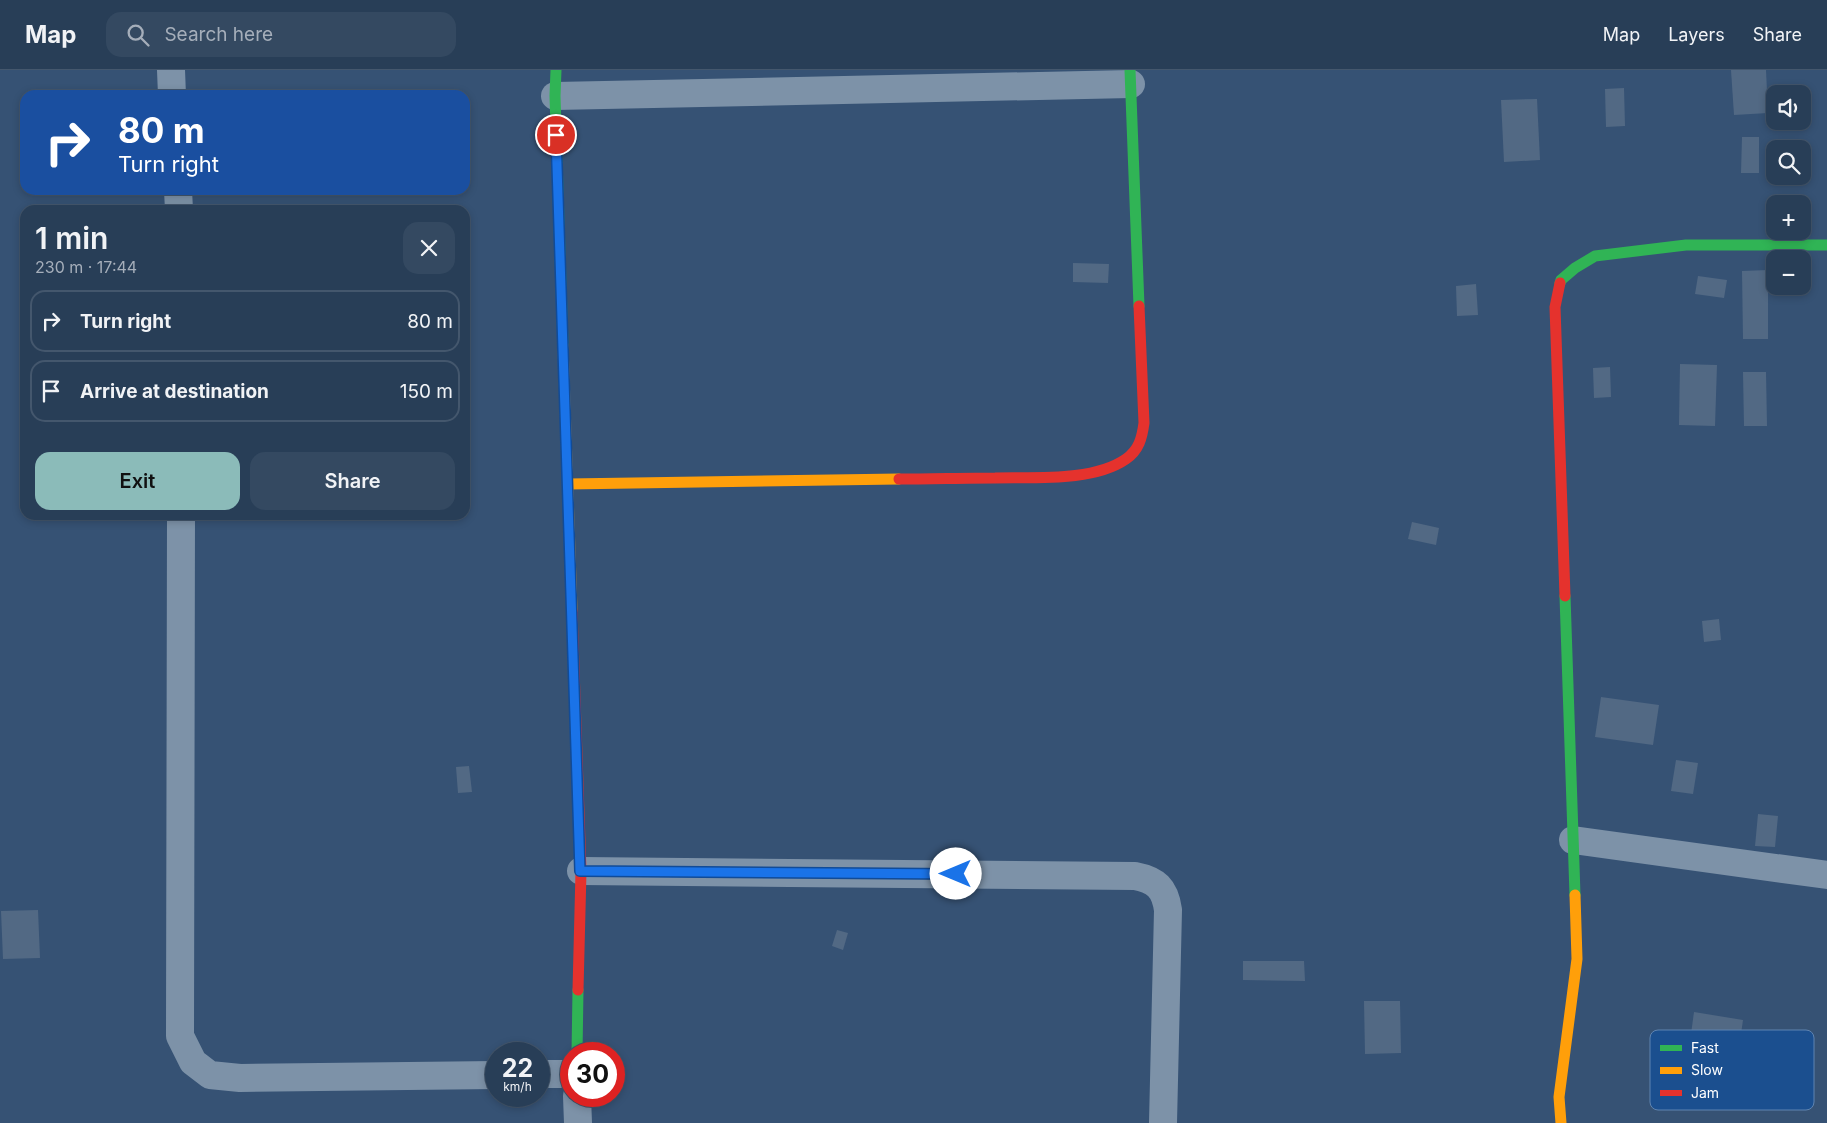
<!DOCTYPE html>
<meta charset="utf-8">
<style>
:root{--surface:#283e57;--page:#344961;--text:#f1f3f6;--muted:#a5aeba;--line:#44576d;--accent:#8bbbb9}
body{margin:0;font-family:Inter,sans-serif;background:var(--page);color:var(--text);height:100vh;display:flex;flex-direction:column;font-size:19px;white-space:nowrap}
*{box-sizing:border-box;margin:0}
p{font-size:16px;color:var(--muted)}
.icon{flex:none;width:28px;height:28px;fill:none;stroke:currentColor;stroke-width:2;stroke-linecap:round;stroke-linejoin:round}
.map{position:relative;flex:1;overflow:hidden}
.sheet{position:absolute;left:20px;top:135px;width:450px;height:315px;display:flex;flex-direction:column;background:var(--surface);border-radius:15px;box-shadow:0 2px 8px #0003,0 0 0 1px var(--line)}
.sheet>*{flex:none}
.top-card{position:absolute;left:20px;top:20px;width:450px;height:105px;border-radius:15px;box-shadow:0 2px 8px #0003,0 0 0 1px var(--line);background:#1a4fa0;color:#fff;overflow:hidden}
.fabs{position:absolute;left:1766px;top:15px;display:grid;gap:10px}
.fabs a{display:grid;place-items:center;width:45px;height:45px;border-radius:10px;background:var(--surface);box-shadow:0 2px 8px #0003,0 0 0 1px var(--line);font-size:25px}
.speed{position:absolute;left:485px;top:972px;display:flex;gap:10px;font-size:25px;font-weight:700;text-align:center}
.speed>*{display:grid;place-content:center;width:65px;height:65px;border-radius:50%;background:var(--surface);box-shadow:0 2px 8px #0003,0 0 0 1px var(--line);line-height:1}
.speed small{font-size:12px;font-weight:400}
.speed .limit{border:8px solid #d22;background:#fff;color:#111}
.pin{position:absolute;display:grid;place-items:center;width:42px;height:42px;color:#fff;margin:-21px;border:2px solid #fff;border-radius:50%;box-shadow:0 1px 5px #0007}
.me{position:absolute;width:55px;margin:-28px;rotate:270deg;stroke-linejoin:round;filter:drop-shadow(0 0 4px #0008)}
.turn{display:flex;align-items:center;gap:18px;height:105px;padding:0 15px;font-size:22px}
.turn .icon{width:65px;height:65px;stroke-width:2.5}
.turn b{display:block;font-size:35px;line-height:42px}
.round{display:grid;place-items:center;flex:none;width:52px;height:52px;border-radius:15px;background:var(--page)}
.headline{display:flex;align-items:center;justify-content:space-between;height:85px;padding:0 15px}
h1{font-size:30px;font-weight:600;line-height:38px}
.action{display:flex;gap:10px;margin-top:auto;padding:10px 15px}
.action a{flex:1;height:58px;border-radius:15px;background:var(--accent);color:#111;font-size:20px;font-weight:600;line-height:58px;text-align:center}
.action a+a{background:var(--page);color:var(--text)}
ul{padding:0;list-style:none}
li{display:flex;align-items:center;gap:15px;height:62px;margin:0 10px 8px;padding:0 5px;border:2px solid var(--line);border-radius:15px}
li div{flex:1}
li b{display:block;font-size:19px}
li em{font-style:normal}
header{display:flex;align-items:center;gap:30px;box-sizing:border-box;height:70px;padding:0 25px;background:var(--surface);border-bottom:1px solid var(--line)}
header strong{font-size:24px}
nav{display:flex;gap:28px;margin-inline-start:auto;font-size:18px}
.search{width:350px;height:45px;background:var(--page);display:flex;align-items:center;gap:12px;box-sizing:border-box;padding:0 18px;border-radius:15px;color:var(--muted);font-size:19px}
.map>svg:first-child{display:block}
.building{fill:#526984}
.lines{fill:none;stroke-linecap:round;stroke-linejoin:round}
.street{stroke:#7d92a8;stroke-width:28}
.fast{stroke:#30b455;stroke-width:11}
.slow{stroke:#ff9f0a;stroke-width:11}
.jam{stroke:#e5322d;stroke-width:11}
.route-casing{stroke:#114b97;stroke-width:12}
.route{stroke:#1a73e8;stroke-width:9}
.key{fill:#1b4f8f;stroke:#5f84b1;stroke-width:1}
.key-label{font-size:14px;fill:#fff}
</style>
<header>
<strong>Map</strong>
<div class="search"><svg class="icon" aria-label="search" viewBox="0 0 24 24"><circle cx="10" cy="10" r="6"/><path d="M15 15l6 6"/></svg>Search here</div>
<nav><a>Map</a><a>Layers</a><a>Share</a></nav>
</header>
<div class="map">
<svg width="1827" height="1053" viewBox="0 0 1827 1053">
<rect width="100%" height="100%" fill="#365274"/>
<g class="building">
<path d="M1731 0H1766L1768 43 1734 45Z"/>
<path d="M1624 18 1625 56 1606 57 1605 19Z"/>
<path d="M1537 29 1540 90 1504 92 1501 30Z"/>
<path d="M1742 67H1759V103H1741Z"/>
<path d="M1073 193 1109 194 1108 213 1073 212Z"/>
<path d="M1768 200V269H1743L1742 201Z"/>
<path d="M1698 206 1727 210 1724 228 1695 224Z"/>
<path d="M1476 214 1478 245 1457 246 1456 216Z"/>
<path d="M1680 294 1717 295 1715 356 1679 355Z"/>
<path d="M1610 297 1611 327 1594 328 1593 298Z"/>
<path d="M1743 302H1766L1767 356H1744Z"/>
<path d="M1412 452 1439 458 1436 475 1408 469Z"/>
<path d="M1719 549 1721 570 1704 572 1702 551Z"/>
<path d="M1601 627 1659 635 1653 675 1595 667Z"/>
<path d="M1676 690 1698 693 1693 724 1671 721Z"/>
<path d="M469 696 472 722 458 723 456 697Z"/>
<path d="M1758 744 1778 746 1775 777 1755 776Z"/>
<path d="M38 840 40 888 3 889 1 841Z"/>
<path d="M837 860 848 863 843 880 832 876Z"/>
<path d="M1243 891H1304L1305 911 1243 910Z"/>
<path d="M1364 931H1400L1401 983 1365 984Z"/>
<path d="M1694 942 1743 950 1740 971 1691 964Z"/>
</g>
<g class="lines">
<g class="street">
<path d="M171 0 172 25"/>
<path d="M555 26 1131 14"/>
<path d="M178 120 179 140"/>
<path d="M181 445 180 966 193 992 210 1005 240 1008 496 1005"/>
<path d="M1573 770 1827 805"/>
<path d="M581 801 1135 806C1156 810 1165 818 1168 840L1163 1053"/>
<path d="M539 1004H571"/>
<path d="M577 1026 578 1053"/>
</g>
<g class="fast">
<path d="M556 0 555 26 563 275"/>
<path d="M1130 0 1139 236"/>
<path d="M1560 213 1561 210 1575 198 1595 186 1686 175H1827"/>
<path d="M1565 526 1575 825"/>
<path d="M577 984 578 920"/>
</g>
<g class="slow">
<path d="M563 275 572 540"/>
<path d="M568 414 899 409"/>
<path d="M1561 1053 1559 1027 1577 889 1575 825"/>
</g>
<g class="jam">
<path d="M1560 213 1555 237 1565 526"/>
<path d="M899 409C931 409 963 408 995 408 1034 407 1093 412 1126 389 1139 380 1142 368 1144 353L1139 236"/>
<path d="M572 540 581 801 578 920"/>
</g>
</g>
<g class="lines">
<defs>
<path id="route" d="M556 65 580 801 956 804"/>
</defs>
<use href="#route" class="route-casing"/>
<use href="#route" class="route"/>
</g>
<rect x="1650" y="960" width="164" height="80" rx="8" class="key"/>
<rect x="1660" y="975" width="22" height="6" fill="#30b455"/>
<rect x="1660" y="997" width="22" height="7" fill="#ff9f0a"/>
<rect x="1660" y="1020" width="22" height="6" fill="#e5322d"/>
<g class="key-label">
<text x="1691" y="983">Fast</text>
<text x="1691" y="1005">Slow</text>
<text x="1691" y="1028">Jam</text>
</g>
</svg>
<div class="fabs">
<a><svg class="icon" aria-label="sound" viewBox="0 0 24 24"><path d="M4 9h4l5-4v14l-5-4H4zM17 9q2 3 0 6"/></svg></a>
<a><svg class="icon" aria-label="search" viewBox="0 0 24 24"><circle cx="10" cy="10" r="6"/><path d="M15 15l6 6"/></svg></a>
<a>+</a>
<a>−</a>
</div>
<div class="speed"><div>22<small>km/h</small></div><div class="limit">30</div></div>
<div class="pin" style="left:556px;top:65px;background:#d93025"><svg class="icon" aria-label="arrive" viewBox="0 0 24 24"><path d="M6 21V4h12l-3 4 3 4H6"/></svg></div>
<svg class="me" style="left:956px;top:804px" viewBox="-20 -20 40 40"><circle r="19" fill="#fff"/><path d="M0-13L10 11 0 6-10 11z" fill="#1a73e8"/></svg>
<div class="top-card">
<div class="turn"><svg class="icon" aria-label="right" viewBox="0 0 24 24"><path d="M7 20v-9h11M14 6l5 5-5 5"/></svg><div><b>80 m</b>Turn right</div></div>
</div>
<section class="sheet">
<div class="headline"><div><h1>1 min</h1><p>230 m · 17:44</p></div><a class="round"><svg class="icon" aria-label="close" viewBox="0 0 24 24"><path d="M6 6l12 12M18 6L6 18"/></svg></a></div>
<ul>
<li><svg class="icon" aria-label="right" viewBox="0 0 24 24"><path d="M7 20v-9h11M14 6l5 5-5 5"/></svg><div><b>Turn right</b></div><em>80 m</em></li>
<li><svg class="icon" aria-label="arrive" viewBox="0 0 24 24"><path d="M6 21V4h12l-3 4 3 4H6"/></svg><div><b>Arrive at destination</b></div><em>150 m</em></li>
</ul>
<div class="action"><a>Exit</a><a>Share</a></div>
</section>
</div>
